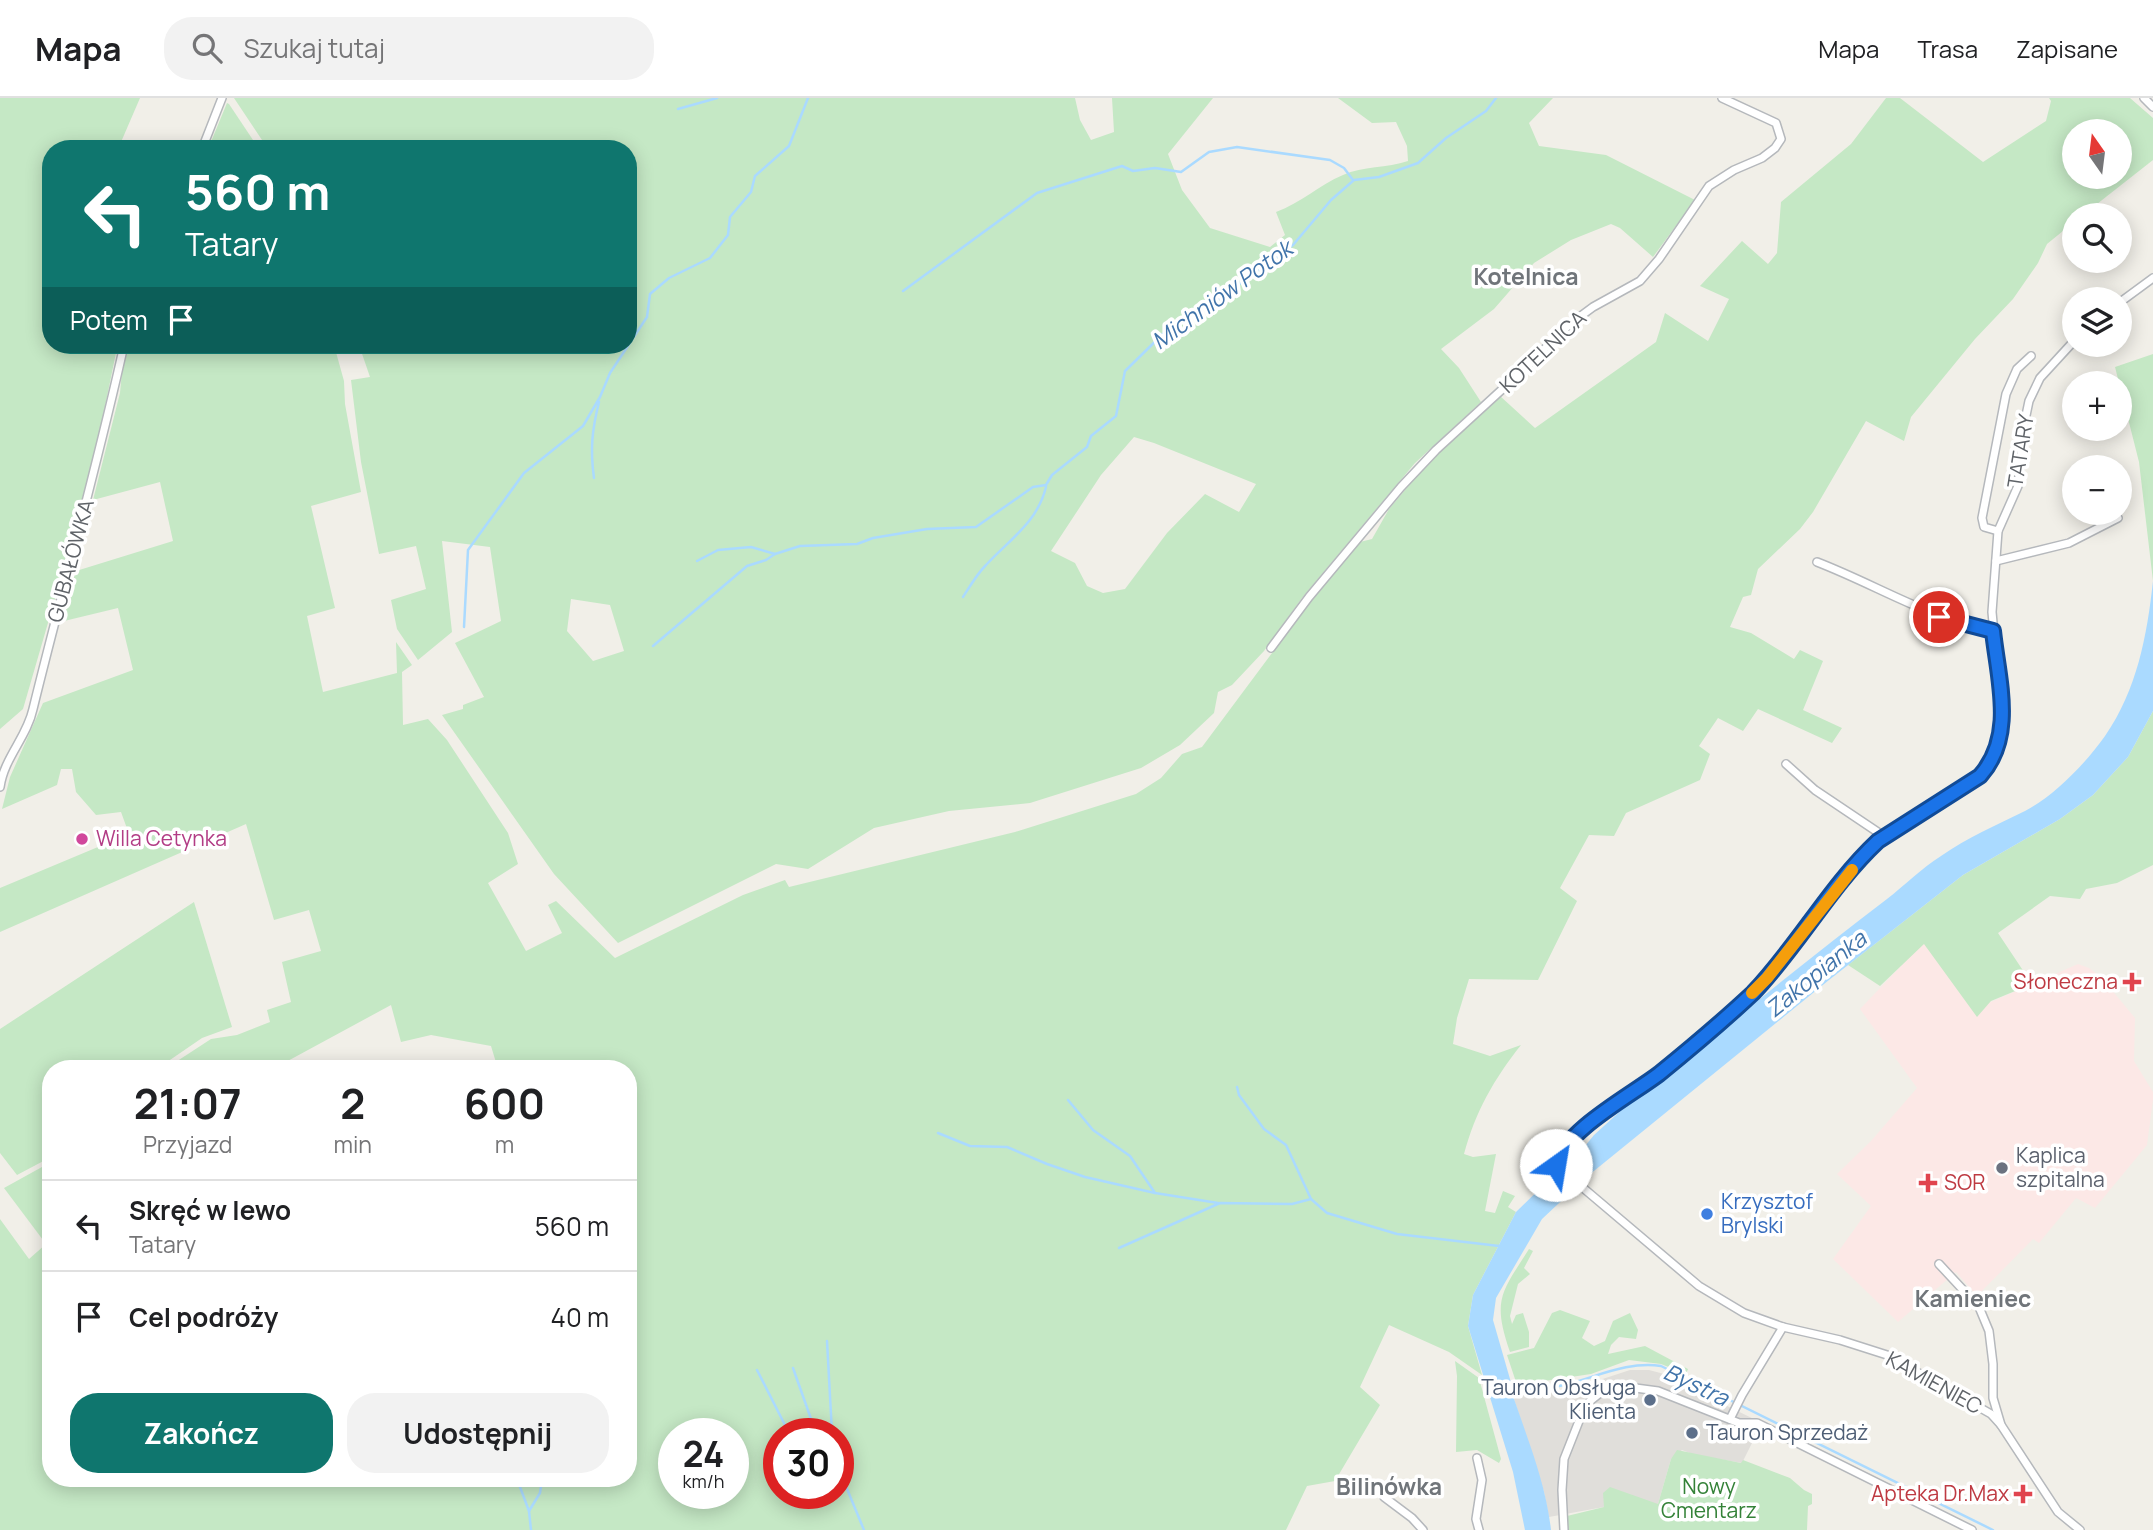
<!DOCTYPE html>
<html lang="pl">
<meta charset="utf-8">
<style>
:root{--surface:#fff;--page:#f2f2f2;--text:#202124;--muted:#757577;--line:#e0e0e0;--accent:#0f766e}
body{margin:0;font-family:Manrope,sans-serif;background:var(--page);color:var(--text);height:100vh;display:flex;flex-direction:column;font-size:26px;white-space:nowrap}
*{box-sizing:border-box;margin:0}
p{font-size:23px;color:var(--muted)}
.icon{flex:none;width:38px;height:38px;fill:none;stroke:currentColor;stroke-width:2;stroke-linecap:round;stroke-linejoin:round}
.map{position:relative;flex:1;overflow:hidden}
.side{position:absolute;left:42px;top:962px;width:595px;height:427px;display:flex;flex-direction:column;background:var(--surface);border-radius:28px;box-shadow:0 4px 18px #0003}
.side>*{flex:none}
.top-card{position:absolute;left:42px;top:42px;width:595px;height:214px;border-radius:28px;box-shadow:0 4px 18px #0003;background:#0f766e;color:#fff;overflow:hidden}
.needle{width:46px;rotate:346deg}
.buttons{position:absolute;left:2062px;top:21px;display:grid;gap:14px}
.buttons a{display:grid;place-items:center;width:70px;height:70px;border-radius:50%;background:var(--surface);box-shadow:0 4px 18px #0003;font-size:35px}
.speed{position:absolute;left:658px;top:1320px;display:flex;gap:14px;font-size:35px;font-weight:700;text-align:center}
.speed>*{display:grid;place-content:center;width:91px;height:91px;border-radius:50%;background:var(--surface);box-shadow:0 4px 18px #0003;line-height:1}
.speed small{font-size:18px;font-weight:400}
.speed .limit{border:10px solid #d22;background:#fff;color:#111}
.pin{position:absolute;display:grid;place-items:center;width:60px;height:60px;color:#fff;margin:-30px;border:4px solid #fff;border-radius:50%;box-shadow:0 2px 7px #0007}
.me{position:absolute;width:77px;margin:-38px;rotate:32deg;stroke-linejoin:round;filter:drop-shadow(0 0 5px #0008)}
.turn{display:flex;align-items:center;gap:24px;height:147px;padding:0 28px;font-size:32px}
.turn .icon{width:91px;height:91px;stroke-width:2.5}
.turn b{display:block;font-size:49px;line-height:60px}
.then{display:flex;align-items:center;height:66px;padding:0 28px;background:#0003;gap:14px;font-size:26px}
.eta{display:flex;justify-content:space-evenly;align-items:center;height:119px;text-align:center}
.eta b{font-size:42px;font-weight:700;line-height:49px}
.action{display:flex;gap:14px;margin-top:auto;padding:14px 28px}
.action a{flex:1;height:80px;border-radius:28px;background:var(--accent);color:#fff;font-size:28px;font-weight:700;line-height:80px;text-align:center}
.action a+a{background:var(--page);color:var(--text)}
ul{padding:0;list-style:none}
li{display:flex;align-items:center;gap:21px;height:91px;padding:0 28px;border-top:2px solid var(--line)}
li div{flex:1}
li b{display:block;font-size:26px}
li em{font-style:normal}
header{display:flex;align-items:center;gap:42px;box-sizing:border-box;height:98px;padding:0 35px;background:var(--surface);border-bottom:2px solid var(--line)}
header strong{font-size:33px}
nav{display:flex;gap:38px;margin-inline-start:auto;font-size:24px}
.search{width:490px;height:63px;background:var(--page);display:flex;align-items:center;gap:18px;box-sizing:border-box;padding:0 24px;border-radius:28px;color:var(--muted);font-size:26px}
.map>svg:first-child{display:block}
.industrial{fill:#e0deda}
.medical{fill:#fce8e6}
.green{fill:#c5e8c5;fill-rule:evenodd}
.water{fill:#aadaff}
.lines{fill:none;stroke-linecap:round;stroke-linejoin:round}
.stream{stroke:#aadaff;stroke-width:2.5}
.minor-casing{stroke:#b5b8bc;stroke-width:10}
.minor{stroke:#fff;stroke-width:7}
.route-casing{stroke:#114b97;stroke-width:18}
.route{stroke:#1a73e8;stroke-width:12}
.slow{stroke:#f59e0b;stroke-width:12}
.hotel-dot{fill:#d1479c;stroke:#fff;stroke-width:2.5}
.health-dot{fill:#e0444e;stroke:#fff;stroke-width:2.5}
.worship-dot{fill:#6b7280;stroke:#fff;stroke-width:2.5}
.shop-dot{fill:#3f7fe0;stroke:#fff;stroke-width:2.5}
.service-dot{fill:#5c6f8a;stroke:#fff;stroke-width:2.5}
.labels{text-anchor:middle;stroke-width:7;stroke-linejoin:round;paint-order:stroke}
.street-label{font-size:21px;fill:#5f6368;stroke:#fff}
.hotel-label{font-size:21px;fill:#b23c85;stroke:#fff;text-anchor:start}
.health-label{font-size:21px;fill:#be3a42;stroke:#fff;text-anchor:end}
.worship-label{font-size:21px;fill:#5b616d;stroke:#fff;text-anchor:start}
.shop-label{font-size:21px;fill:#366cbe;stroke:#fff;text-anchor:start}
.service-label{font-size:21px;fill:#4e5e75;stroke:#fff;text-anchor:end}
.park-label{font-size:21px;fill:#348238;stroke:#fff}
.neighbourhood-label{font-size:23px;font-weight:bold;fill:#70757a;stroke:#fff}
.water-label{font-size:23px;font-style:italic;fill:#4174aa;stroke:#fff}
</style>
<header>
<strong>Mapa</strong>
<div class="search"><svg class="icon" aria-label="search" viewBox="0 0 24 24"><circle cx="10" cy="10" r="6"/><path d="M15 15l6 6"/></svg>Szukaj tutaj</div>
<nav><a>Mapa</a><a>Trasa</a><a>Zapisane</a></nav>
</header>
<div class="map">
<svg width="2153" height="1432" viewBox="0 0 2153 1432">
<rect width="100%" height="100%" fill="#f1efe8"/>
<path class="industrial" d="M1630 1272H1649L1668 1277 1674 1282 1762 1325 1742 1365 1695 1357 1682 1352 1671 1361 1658 1406 1604 1409 1549 1419 1544 1394 1513 1298 1569 1292Z"/>
<path class="medical" d="M1923 845 1991 904 2078 866 2089 870 2101 879 2135 920 2134 963 2153 994V1002L2147 1047 2095 1110 2076 1100 2039 1145 2033 1141 1977 1198 1956 1174 1898 1224 1833 1161 1871 1108 1837 1076 1871 1043 1917 990 1860 911Z"/>
<g class="green">
<path d="M0 0H140L118 51H51V247H111L117 250 96 352 70 449 23 611 0 631Z"/>
<path d="M234 0H1075L1080 22 1091 42 1114 34 1112 0H1213L1168 56 1182 92 1210 130 1270 149 1285 137 1276 114C1301 105 1319 87 1343 77 1363 68 1387 70 1408 63L1407 48 1396 24 1372 25 1338 0H1553L1529 25 1539 48 1606 57 1695 102 1653 159 1620 130 1611 126 1571 142 1534 165 1494 211 1441 251 1459 270 1481 304 1415 365 1302 500 1264 553 1232 587 1218 594 1214 615 1180 647 1141 670 1030 705 949 713 874 730 808 771 776 766 618 845 554 776 442 617 463 611V607L484 599 455 545 501 523 490 449 442 443 452 534 418 562 397 531 391 502 426 491 416 448 379 456 361 364 351 282 370 279 359 247H628V51H268ZM1134 339 1154 345 1256 386 1239 414 1205 396 1167 435 1125 491 1103 495 1087 488 1075 465 1051 453 1101 377ZM571 501 610 507 624 553 593 563 567 533Z"/>
<path d="M1886 0H1900L1983 64 2046 23 2051 3 2049 0H2130L2153 20V62L2083 117H2074V124L2047 146 2038 165 2013 201 1975 241 1911 319 1904 343 1866 323 1813 414 1800 431 1758 471 1751 497 1743 499 1730 529 1751 535 1794 561 1800 552 1823 563 1803 612 1842 630 1832 645 1758 611 1743 633 1718 620 1699 648 1710 656 1700 682 1626 715 1614 738 1589 737 1560 790 1577 803 1538 882 1469 881 1457 920 1453 946 1490 958 1521 947C1494 981 1475 1014 1464 1056L1473 1059 1496 1056 1485 1113 1495 1115 1503 1093 1515 1098 1508 1109 1516 1114 1473 1197 1468 1228 1482 1277 1449 1254 1389 1227 1360 1289 1380 1307 1335 1383 1307 1388 1286 1432H0V1121L29 1161 46 1146 4 1090 51 1064V1381H628V971H498L491 948 431 937 401 944 391 907 284 965 285 971H165L211 941 237 937 270 924 267 912 291 904 282 864 321 853 309 812 274 822 246 726 0 834V790L129 736 121 714 96 717 76 694 72 671H61L57 687 2 711 10 679 43 605 133 572 118 510 60 524 76 473 173 443 160 384 93 402 120 295 122 273 127 247H334L344 283 345 306 361 394 311 408 335 510 307 518 323 594 397 575 396 544 412 567 402 574 403 627 428 621 447 642 508 735 518 766 488 785 526 853 562 835 548 807 556 803 615 860 743 797 785 782 789 789 1015 734 1136 696 1161 680 1182 656 1202 649 1316 496 1360 444 1372 441 1389 411 1426 367 1500 298 1535 330 1656 244 1665 215 1708 243 1729 201 1700 188 1742 143 1768 166 1777 155 1781 104 1851 46ZM2074 33H2119V79H2074ZM674 1335H733V1395H674ZM779 1335H838V1395H779Z"/>
<path d="M227 5 229 6 259 51H208Z"/>
<path d="M2153 256V483L2139 364 2115 269Z"/>
<path d="M2153 613V767L2117 785 2086 791 2080 801 2050 798 1998 835 2032 886 1991 903 1977 919 1924 846 1880 888 1848 867 1963 777 2060 721 2093 697 2128 659Z"/>
<path d="M194 804 232 929 202 940 167 964 153 971H51V1059L17 1077 0 1055V931Z"/>
<path d="M1529 1151 1533 1153 1524 1170 1530 1176 1518 1186 1510 1218 1512 1226 1516 1217 1523 1215 1529 1234V1249L1510 1254C1492 1202 1501 1195 1529 1151Z"/>
<path d="M1560 1212 1590 1223 1582 1240 1594 1248 1605 1243 1613 1223 1630 1215 1638 1232 1636 1241 1619 1239 1611 1247 1608 1256 1645 1248 1688 1271 1686 1276 1661 1266 1629 1262 1591 1276 1517 1287 1507 1257 1534 1250 1552 1215Z"/>
<path d="M1455 1263 1479 1280 1501 1361 1499 1365 1477 1352 1456 1354 1457 1278Z"/>
<path d="M1677 1352 1741 1365 1743 1362 1790 1380 1804 1392 1812 1396V1406L1808 1408 1807 1432H1568L1567 1418 1604 1409 1603 1395 1610 1389 1658 1406 1671 1361Z"/>
</g>
<path class="water" d="M2153 483V613L2128 659 2093 697 2060 721 1963 777 1829 882 1589 1077 1542 1121 1496 1200 1493 1222 1512 1288 1513 1298C1528 1342 1546 1386 1551 1432H1525L1513 1374 1468 1228 1473 1197 1516 1114 1566 1065 1577 1058 1594 1037 1626 1008C1713 939 1799 868 1887 801 1905 787 1922 770 1941 758 1967 740 1996 727 2025 713 2054 698 2086 665 2105 638 2137 592 2147 538 2153 483Z"/>
<g class="lines">
<g class="stream">
<path d="M678 11 717 0"/>
<path d="M903 193 1037 95 1122 68 1133 73 1155 70 1181 74 1209 54 1237 49 1330 62 1344 70 1353 82"/>
<path d="M594 380C590 351 592 332 599 304"/>
<path d="M697 463 718 452 751 449 775 456 800 448 857 446 873 440 927 431 976 429 1033 389 1046 387 1052 377 1087 349 1091 338 1116 318 1125 273 1169 230 1209 208 1293 147 1331 102 1354 82 1379 79 1418 65 1446 40 1486 13 1496 0"/>
<path d="M963 499C970 488 977 476 986 467 1010 441 1037 425 1046 389"/>
<path d="M464 529 468 452 524 375 583 328 600 299 610 275 647 219 650 196 669 180 710 160 728 137 730 119 751 94 755 78 789 48 808 0"/>
<path d="M653 548 747 468 766 462 775 456"/>
<path d="M1237 989 1239 997 1264 1031 1286 1047 1311 1101"/>
<path d="M1068 1002 1093 1032 1130 1058 1155 1095"/>
<path d="M938 1035 970 1048 1007 1049 1047 1066 1085 1079 1155 1095 1218 1105"/>
<path d="M1119 1150 1220 1105 1292 1106 1311 1101 1327 1115 1397 1136 1499 1148"/>
<path d="M827 1243 832 1335"/>
<path d="M793 1270 816 1335"/>
<path d="M757 1272 789 1335"/>
<path d="M1509 1292C1527 1291 1547 1291 1564 1287 1597 1279 1627 1263 1661 1268L1993 1432"/>
<path d="M838 1369 864 1432"/>
<path d="M517 1381 529 1413 531 1432"/>
<path d="M529 1413 540 1395 542 1381"/>
</g>
<defs>
<g id="minor">
<path d="M2144 0 2153 9"/>
<path d="M202 51 222 0"/>
<path d="M2119 205 2153 180"/>
<path d="M1998 433 1984 429 1982 420 2006 296 2017 271 2031 258"/>
<path d="M1996 463 2069 445 2118 420"/>
<path d="M1817 464C1879 488 1925 519 1993 533"/>
<path d="M1271 550 1309 499 1401 389 1436 352 1520 275 1570 226 1593 209 1640 183 1659 161 1709 88 1734 72 1762 60 1775 50 1781 41 1776 25 1722 0"/>
<path d="M1786 666 1815 692 1885 739"/>
<path d="M0 689C4 660 27 639 33 611 63 489 97 369 124 247"/>
<path d="M1939 1166 1979 1209 1989 1233 1993 1266V1300L2001 1327 2058 1414 2080 1432"/>
<path d="M1730 1321 1742 1297 1783 1229"/>
<path d="M2001 1327 1991 1316 1887 1257 1840 1242 1783 1229 1744 1215 1699 1188 1556 1067 1562 1052 1579 1033 1656 978 1753 895C1798 848 1830 787 1878 743L1980 678 1994 660 1998 648 2002 633V620L1992 514 1998 433 2018 388 2024 327 2029 303 2040 280 2074 243"/>
<path d="M1477 1360 1482 1382 1476 1421 1479 1432"/>
<path d="M1384 1399 1412 1420 1423 1432"/>
<path d="M1564 1432 1562 1392 1564 1361 1583 1313 1590 1303 1600 1295 1628 1289 1658 1293 1739 1325H1757L1972 1432"/>
</g>
</defs>
<use href="#minor" class="minor-casing"/>
<use href="#minor" class="minor"/>
</g>
<g class="lines">
<defs>
<path id="route" d="M1556 1067C1564 1033 1630 998 1659 976 1691 950 1723 923 1753 895 1798 848 1830 788 1878 743L1980 678C2016 638 1998 581 1993 533L1939 519"/>
</defs>
<use href="#route" class="route-casing"/>
<use href="#route" class="route"/>
<path class="slow" d="M1752 895 1767 880 1852 772"/>
</g>
<circle class="hotel-dot" cx="82" cy="741" r="7"/>
<g class="health-dot">
<path d="M2128.5 873.5h7v7h7v7h-7v7h-7v-7h-7v-7h7z"/>
<path d="M1924.5 1074.5h7v7h7v7h-7v7h-7v-7h-7v-7h7z"/>
<path d="M2019.5 1385.5h7v7h7v7h-7v7h-7v-7h-7v-7h7z"/>
</g>
<circle class="worship-dot" cx="2002" cy="1070" r="7"/>
<circle class="shop-dot" cx="1707" cy="1116" r="7"/>
<g class="service-dot">
<circle cx="1650" cy="1302" r="7"/>
<circle cx="1692" cy="1335" r="7"/>
</g>
<g class="labels">
<g class="street-label">
<text transform="translate(1543 254) rotate(-43)" y="7">KOTELNICA</text>
<text transform="translate(2021 353) rotate(-81)" y="7">TATARY</text>
<text transform="translate(71 463) rotate(-75)" y="7">GUBAŁÓWKA</text>
<text transform="translate(1934 1285) rotate(29)" y="7">KAMIENIEC</text>
</g>
<g class="hotel-label">
<text x="96" y="748">Willa Cetynka</text>
</g>
<g class="health-label">
<text x="2118" y="891">Słoneczna</text>
<text x="1944" y="1092" text-anchor="start">SOR</text>
<text x="2009" y="1403">Apteka Dr.Max</text>
</g>
<g class="worship-label">
<text x="2016" y="1065">Kaplica<tspan x="2016" dy="24">szpitalna</tspan></text>
</g>
<g class="shop-label">
<text x="1721" y="1111">Krzysztof<tspan x="1721" dy="24">Brylski</tspan></text>
</g>
<g class="service-label">
<text x="1636" y="1297">Tauron Obsługa<tspan x="1636" dy="24">Klienta</tspan></text>
<text x="1706" y="1342" text-anchor="start">Tauron Sprzedaż</text>
</g>
<g class="park-label">
<text x="1709" y="1396">Nowy<tspan x="1709" dy="24">Cmentarz</tspan></text>
</g>
<g class="neighbourhood-label">
<text x="1526" y="187">Kotelnica</text>
<text x="1973" y="1209">Kamieniec</text>
<text x="1389" y="1397">Bilinówka</text>
</g>
<g class="water-label">
<text transform="translate(1222 197) rotate(-36)" y="8">Michniów Potok</text>
<text transform="translate(1816 876) rotate(-39)" y="8">Zakopianka</text>
<text transform="translate(1696 1287) rotate(25)" y="8">Bystra</text>
</g>
</g>
</svg>
<div class="buttons">
<a><svg class="needle" viewBox="-14 -14 28 28"><path d="M0-13l5 13h-10z" fill="#e53935"/><path d="M0 13l5-13h-10z" fill="#757577"/></svg></a>
<a><svg class="icon" aria-label="search" viewBox="0 0 24 24"><circle cx="10" cy="10" r="6"/><path d="M15 15l6 6"/></svg></a>
<a><svg class="icon" aria-label="layers" viewBox="0 0 24 24"><path d="M12 4l9 5-9 5-9-5zM3 14l9 5 9-5"/></svg></a>
<a>+</a>
<a>−</a>
</div>
<div class="speed"><div>24<small>km/h</small></div><div class="limit">30</div></div>
<div class="pin" style="left:1939px;top:519px;background:#d93025"><svg class="icon" aria-label="arrive" viewBox="0 0 24 24"><path d="M6 21V4h12l-3 4 3 4H6"/></svg></div>
<svg class="me" style="left:1556px;top:1067px" viewBox="-20 -20 40 40"><circle r="19" fill="#fff"/><path d="M0-13L10 11 0 6-10 11z" fill="#1a73e8"/></svg>
<div class="top-card">
<div class="turn"><svg class="icon" aria-label="left" viewBox="0 0 24 24"><path d="M17 20v-9H6M10 6l-5 5 5 5"/></svg><div><b>560 m</b>Tatary</div></div>
<div class="then">Potem<svg class="icon" aria-label="arrive" viewBox="0 0 24 24"><path d="M6 21V4h12l-3 4 3 4H6"/></svg></div>
</div>
<section class="side">
<div class="eta">
<div><b>21:07</b><p>Przyjazd</p></div>
<div><b>2</b><p>min</p></div>
<div><b>600</b><p>m</p></div>
</div>
<ul>
<li><svg class="icon" aria-label="left" viewBox="0 0 24 24"><path d="M17 20v-9H6M10 6l-5 5 5 5"/></svg><div><b>Skręć w lewo</b><p>Tatary</p></div><em>560 m</em></li>
<li><svg class="icon" aria-label="arrive" viewBox="0 0 24 24"><path d="M6 21V4h12l-3 4 3 4H6"/></svg><div><b>Cel podróży</b></div><em>40 m</em></li>
</ul>
<div class="action"><a>Zakończ</a><a>Udostępnij</a></div>
</section>
</div>
